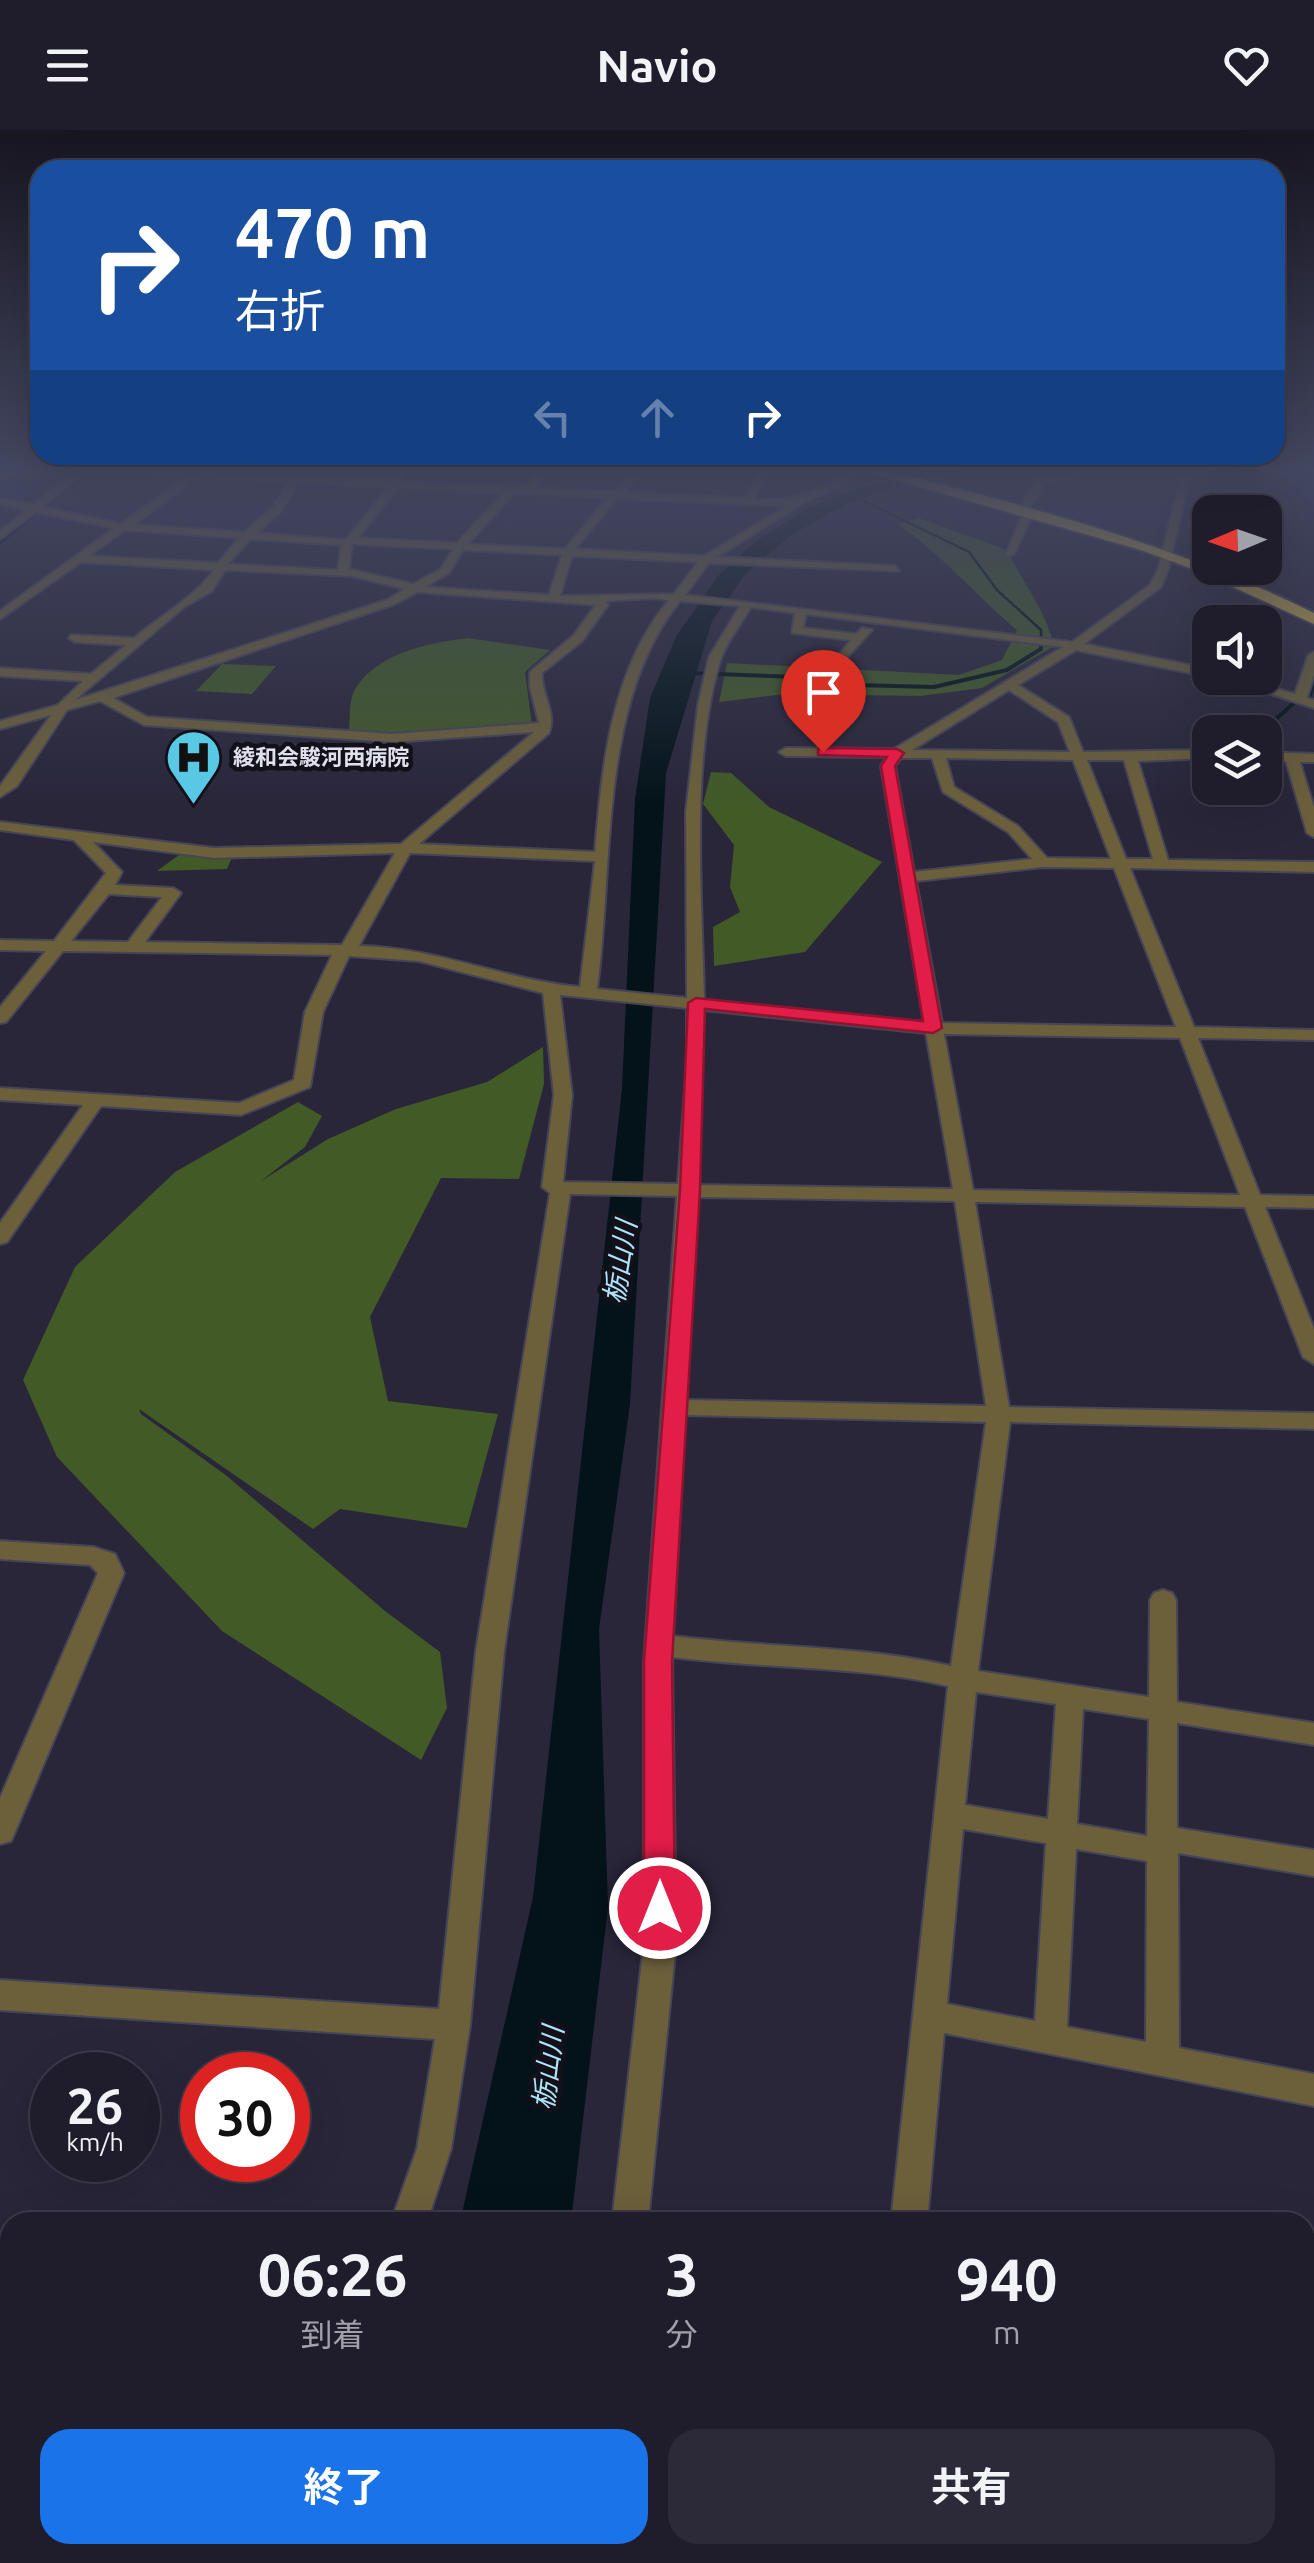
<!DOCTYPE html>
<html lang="ja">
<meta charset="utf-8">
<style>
:root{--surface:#1f1c2c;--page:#2c2938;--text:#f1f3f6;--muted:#a1a1a9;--line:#3c3a48;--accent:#1a73e8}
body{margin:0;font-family:Ubuntu,"Noto Sans JP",sans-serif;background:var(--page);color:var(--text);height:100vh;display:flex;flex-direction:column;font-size:38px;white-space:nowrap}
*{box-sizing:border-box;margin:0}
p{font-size:32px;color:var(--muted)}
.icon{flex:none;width:55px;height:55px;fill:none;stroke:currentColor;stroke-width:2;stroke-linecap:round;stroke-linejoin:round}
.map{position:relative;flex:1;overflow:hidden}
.side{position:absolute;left:0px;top:2082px;width:1315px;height:352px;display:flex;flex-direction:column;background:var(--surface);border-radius:30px 30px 0 0;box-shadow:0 10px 40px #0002,0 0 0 2px var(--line)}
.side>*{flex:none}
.banner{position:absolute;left:30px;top:30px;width:1255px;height:305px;border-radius:30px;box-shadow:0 10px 40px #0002,0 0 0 2px var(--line);background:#1a4fa0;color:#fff;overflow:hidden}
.needle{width:65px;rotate:268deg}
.fabs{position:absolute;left:1192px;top:365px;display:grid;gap:20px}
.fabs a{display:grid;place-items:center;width:90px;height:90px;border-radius:20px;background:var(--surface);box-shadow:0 10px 40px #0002,0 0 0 2px var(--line);font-size:50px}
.speed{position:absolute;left:30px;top:1922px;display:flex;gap:20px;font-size:50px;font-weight:700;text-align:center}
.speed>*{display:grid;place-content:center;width:130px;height:130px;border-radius:50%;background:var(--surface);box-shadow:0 10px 40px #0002,0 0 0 2px var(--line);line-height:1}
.speed small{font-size:25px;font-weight:400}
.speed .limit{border:15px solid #d22;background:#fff;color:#111}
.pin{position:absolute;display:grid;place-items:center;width:85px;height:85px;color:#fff;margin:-102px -42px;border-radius:50% 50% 50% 0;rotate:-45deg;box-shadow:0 0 10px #0007}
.pin .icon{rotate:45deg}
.me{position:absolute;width:110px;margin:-55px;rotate:0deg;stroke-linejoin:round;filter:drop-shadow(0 0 8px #0008)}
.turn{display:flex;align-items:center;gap:35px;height:210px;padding:0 40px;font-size:45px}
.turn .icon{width:130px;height:130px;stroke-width:2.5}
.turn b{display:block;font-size:70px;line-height:85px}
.lanes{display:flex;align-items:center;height:95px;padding:0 40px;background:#0003;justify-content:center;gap:50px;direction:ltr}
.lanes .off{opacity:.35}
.eta{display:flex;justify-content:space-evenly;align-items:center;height:170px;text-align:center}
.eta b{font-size:60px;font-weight:700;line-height:70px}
.button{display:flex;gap:20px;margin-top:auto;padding:20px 40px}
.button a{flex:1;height:115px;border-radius:30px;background:var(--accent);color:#fff;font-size:40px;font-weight:700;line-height:115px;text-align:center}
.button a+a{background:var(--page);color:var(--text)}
header{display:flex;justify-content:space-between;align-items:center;height:130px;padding:0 40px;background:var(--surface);font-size:45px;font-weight:700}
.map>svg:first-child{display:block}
.green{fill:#415a26}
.water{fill:#041319}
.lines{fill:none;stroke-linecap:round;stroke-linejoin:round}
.stream-far1{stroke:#041319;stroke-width:2.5}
.stream{stroke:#041319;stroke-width:4}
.minor-casing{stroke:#464457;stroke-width:4}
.highway-casing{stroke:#464457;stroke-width:4}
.minor{fill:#6b603a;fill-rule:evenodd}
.highway{fill:#c5aa41;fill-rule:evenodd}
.route{fill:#e11d48;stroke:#92132f;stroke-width:2.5}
.labels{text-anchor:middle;stroke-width:9;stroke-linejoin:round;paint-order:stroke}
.far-poi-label{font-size:22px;font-weight:bold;fill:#e1e0ed;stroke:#12111a;text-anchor:start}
.water-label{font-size:28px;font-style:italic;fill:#aee3f9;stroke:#12111a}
</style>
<header><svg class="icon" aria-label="menu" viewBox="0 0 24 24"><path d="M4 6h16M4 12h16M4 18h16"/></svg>Navio<svg class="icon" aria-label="heart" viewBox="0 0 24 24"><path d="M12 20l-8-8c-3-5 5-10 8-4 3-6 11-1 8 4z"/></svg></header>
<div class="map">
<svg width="1314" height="2433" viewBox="0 0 1314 2433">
<rect width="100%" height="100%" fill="#29263a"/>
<g class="green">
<path d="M919 388 1007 420C1023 453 1046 481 1054 516L982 558 920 566 785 564 719 572 727 533 959 545 1002 530 1017 500C974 464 944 426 897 394Z"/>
<path d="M468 508 550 520 525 542 532 596 402 606 349 600C350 588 349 571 354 561 375 523 429 513 468 508Z"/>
<path d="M222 534 276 536 252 564 196 561Z"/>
<path d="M711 642 731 643 769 677 882 732 805 822 714 836 713 797 740 782 730 757 734 715 703 674Z"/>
<path d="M183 722 232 727 227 739 157 741Z"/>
<path d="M543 917 544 954 519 1049 441 1048 370 1187 388 1271 498 1284 467 1398 340 1379 313 1399 139 1279 141 1284 227 1346 385 1481 440 1522 447 1578 421 1630 222 1501 57 1327 23 1250 75 1137 175 1042 298 972 322 986 305 1017 261 1051 328 1009 396 979 487 952Z"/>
</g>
<path class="water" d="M979 336 896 356 847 374 794 403 747 442 712 491 666 643 630 1274 599 1499 608 1777 571 2092H460L533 1767 622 959 635 669 650 568 677 505 718 446 757 410 810 377 862 358 932 338Z"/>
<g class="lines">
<g class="stream-far1">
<path d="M854 366 969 422 997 460 1041 500V510"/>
<path d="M0 413 95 336"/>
</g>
<g class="stream">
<path d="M689 543 798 547 814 554 934 557 1007 540 1041 519V507"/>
<path d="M1309 567 1314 553"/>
<path d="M1265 606 1275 590 1296 571"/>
</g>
<defs>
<g id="minor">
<path d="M87 336 292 347 300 339 305 342 302 347 392 351 401 336H409L401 352 518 357 532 354 534 336H543L539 358 612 362 641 336H650L623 363 746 368 762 336H770L755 369C800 371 820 362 854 336L859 339 848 353 803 373 717 427 895 436 899 441 709 433 685 465 1072 512 1150 455 1158 440 1181 348 1222 336H1235L1188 352 1168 440 1161 457 1084 514 1210 539V547L1076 520 1018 555 1069 587 1083 622 1210 620V628L1138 631 1168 730 1314 732V742L1130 738 1194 897 1314 900V910L1198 908 1260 1065 1314 1066V1078L1265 1077 1314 1199V1234L1303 1227 1245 1077 975 1072 1009 1277 1314 1283V1299L1010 1292 978 1541 1149 1567 1150 1470 1154 1463 1163 1460 1172 1463 1176 1470 1177 1572 1314 1593V1615L1177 1593V1698L1314 1720V1746L1178 1723 1179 1918 1314 1944V1976L944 1903 927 2092H891L948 1556C858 1535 764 1539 672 1527L676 1813 648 2092H612L644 1813V1532L677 1066 570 1064 504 1521 470 1895 451 2019 427 2092H391L417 2019 435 1909 0 1880V1850L439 1879 476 1521 550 1063 542 1057 554 965 543 863 419 831 349 826 323 882 310 957 241 985 101 976 7 1112 0 1114V1093L83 975 0 970V958L239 973 294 950 305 882 332 825 63 821 6 892 0 893V877L46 821 0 820V810L54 811 106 743 74 710 0 700V692L214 718 401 714 534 602 393 612 144 595 100 571 67 580 17 656 0 667V656L51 585 0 599V591L58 575 83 551 0 546V538L91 544 126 515 75 512 69 508 71 505 134 508C157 489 200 462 214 440L81 432 0 489V481L114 398 36 382 0 409V401L27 380 0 374V368L33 375 72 344 0 347V341ZM84 343H98L186 347 121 394 42 377ZM197 348 289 352 274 376 245 402 133 395ZM298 353 388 357 346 410 257 403 282 380ZM398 357 503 363 457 413 358 408ZM514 363 607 368 565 419 468 414ZM617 368 787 376 704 426 575 419ZM125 400 239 408 218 433 89 426ZM250 409 341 415 338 440 228 434ZM352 414 453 419 441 439 413 454 349 439ZM463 420 562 425 549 465 425 457 449 443ZM572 426 698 432 674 464 560 466ZM225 440 352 446 405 459 387 470 75 570 184 477 212 461ZM417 462 596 475 574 505 530 542V557L539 593 393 604 147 587 113 568 395 474ZM652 468 669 470C611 539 602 636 595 722L419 714 549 603C557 582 541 565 542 543L582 511 608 475 606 471ZM680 471 740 476 709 527 698 575 686 682 687 868 597 859C614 736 598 572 680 471ZM751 477 795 483 792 503 851 510 827 539 833 543 872 500 862 498 856 504 803 498 806 484 1063 517 894 619 786 618 779 622 786 626 887 627 881 636 924 892 704 870C702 763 690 633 720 531 726 513 741 494 751 477ZM1009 560 1058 592 1070 622 912 620ZM901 628H932L943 662 1008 702 1032 729 914 742 895 636ZM946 628 1073 630 1111 729 1047 728 1018 696 954 657ZM1087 630H1124L1153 729H1126ZM93 712 214 728 395 723 342 815 145 812 181 763 173 758 115 755 122 742ZM410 723 595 731 580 857C505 850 435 817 359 816ZM1043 737 1114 738 1176 897 942 893 916 751ZM109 764 162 767 128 812 71 811ZM560 865 687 878V933L678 1054 563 1052 572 965ZM704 880 926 903 953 1059 698 1055ZM944 904 1180 908 1240 1065 973 1060ZM698 1067 955 1071 986 1276 686 1270ZM685 1285 986 1292 951 1536C860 1515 765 1518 673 1506ZM976 1562 1056 1574 1048 1689 965 1675ZM1083 1579 1149 1589 1147 1706 1077 1694ZM963 1699 1046 1713 1035 1891 947 1874ZM1076 1719 1147 1731 1146 1912 1067 1897Z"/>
<path d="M1086 336H1099L1072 348 1044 354 1029 379 1034 382 1014 424 1005 426 1023 384 1018 381 1037 350Z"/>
<path d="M1302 336H1314V340L1304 338Z"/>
<path d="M1314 522V545L1307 568 1314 570V578L1221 548H1239L1295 564 1308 526Z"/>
<path d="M1265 622 1314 624V632H1300L1314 678V707L1307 703 1286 631 1265 630Z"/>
<path d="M0 1411 93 1417 115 1424 124 1443 15 1702 11 1711 0 1714V1668L98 1443 90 1435 0 1429Z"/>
<path d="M1305 2253 1314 2255V2293L1305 2291Z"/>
<path d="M274 2425H314L312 2433H272Z"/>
<path d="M552 2425H592L591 2433H551Z"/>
<path d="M852 2425H892L891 2433H851Z"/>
</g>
<path id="highway" d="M846 336C883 335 922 350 959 359 1082 391 1200 427 1314 483V494L1198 441 1141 420Z"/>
</defs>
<use href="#minor" class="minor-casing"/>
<use href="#highway" class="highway-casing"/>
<use href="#minor" class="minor"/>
<use href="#highway" class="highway"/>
</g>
<linearGradient id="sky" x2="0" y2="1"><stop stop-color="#171520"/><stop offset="0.5" stop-color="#434760"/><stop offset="1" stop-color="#434760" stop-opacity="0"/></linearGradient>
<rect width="1314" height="676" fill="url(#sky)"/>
<path class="route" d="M823 618 897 619 904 623 895 636 942 898 933 903 705 879 700 1060 672 1532 675 1778 671 1788 660 1792 648 1788 644 1778V1532L680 1060 688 873 696 868 923 891 881 636 887 627 818 625V619Z"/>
<defs>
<symbol id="hospital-pin" viewBox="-11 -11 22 30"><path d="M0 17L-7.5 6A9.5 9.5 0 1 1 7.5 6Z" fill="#58c8e4" stroke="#12111a"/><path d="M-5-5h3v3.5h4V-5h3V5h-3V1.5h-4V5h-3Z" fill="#111"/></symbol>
</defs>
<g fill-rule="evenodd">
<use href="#hospital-pin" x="162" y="596" width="63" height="86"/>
</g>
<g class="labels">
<g class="far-poi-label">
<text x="233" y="635">綾和会駿河西病院</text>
</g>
<g class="water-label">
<text transform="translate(620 1132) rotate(-81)" y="10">栃山川</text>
<text transform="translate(548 1938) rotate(-83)" y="10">栃山川</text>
</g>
</g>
</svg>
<div class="fabs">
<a><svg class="needle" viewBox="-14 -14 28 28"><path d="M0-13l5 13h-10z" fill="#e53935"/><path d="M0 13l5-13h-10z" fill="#a1a1a9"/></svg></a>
<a><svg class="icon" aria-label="sound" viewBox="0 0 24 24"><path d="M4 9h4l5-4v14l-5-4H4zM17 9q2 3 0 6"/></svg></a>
<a><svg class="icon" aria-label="layers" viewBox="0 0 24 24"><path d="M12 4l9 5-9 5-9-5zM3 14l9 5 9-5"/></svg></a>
</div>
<div class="speed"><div>26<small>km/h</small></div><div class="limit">30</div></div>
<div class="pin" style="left:823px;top:622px;background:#d93025"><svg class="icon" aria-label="arrive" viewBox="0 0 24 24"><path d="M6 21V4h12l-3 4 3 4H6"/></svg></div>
<svg class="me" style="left:660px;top:1778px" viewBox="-20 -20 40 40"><circle r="17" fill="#e11d48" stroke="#fff" stroke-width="3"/><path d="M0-11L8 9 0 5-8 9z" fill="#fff"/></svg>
<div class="banner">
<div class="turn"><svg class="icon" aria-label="right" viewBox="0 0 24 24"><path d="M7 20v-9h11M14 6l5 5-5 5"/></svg><div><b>470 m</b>右折</div></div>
<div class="lanes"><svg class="icon off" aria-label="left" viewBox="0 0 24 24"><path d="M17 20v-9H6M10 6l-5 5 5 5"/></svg><svg class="icon off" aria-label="ahead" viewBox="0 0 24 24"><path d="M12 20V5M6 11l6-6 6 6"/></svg><svg class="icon" aria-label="right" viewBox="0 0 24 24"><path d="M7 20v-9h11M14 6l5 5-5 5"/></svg></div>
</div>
<section class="side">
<div class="eta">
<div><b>06:26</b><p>到着</p></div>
<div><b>3</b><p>分</p></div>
<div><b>940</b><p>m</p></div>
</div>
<div class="button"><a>終了</a><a>共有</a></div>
</section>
</div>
